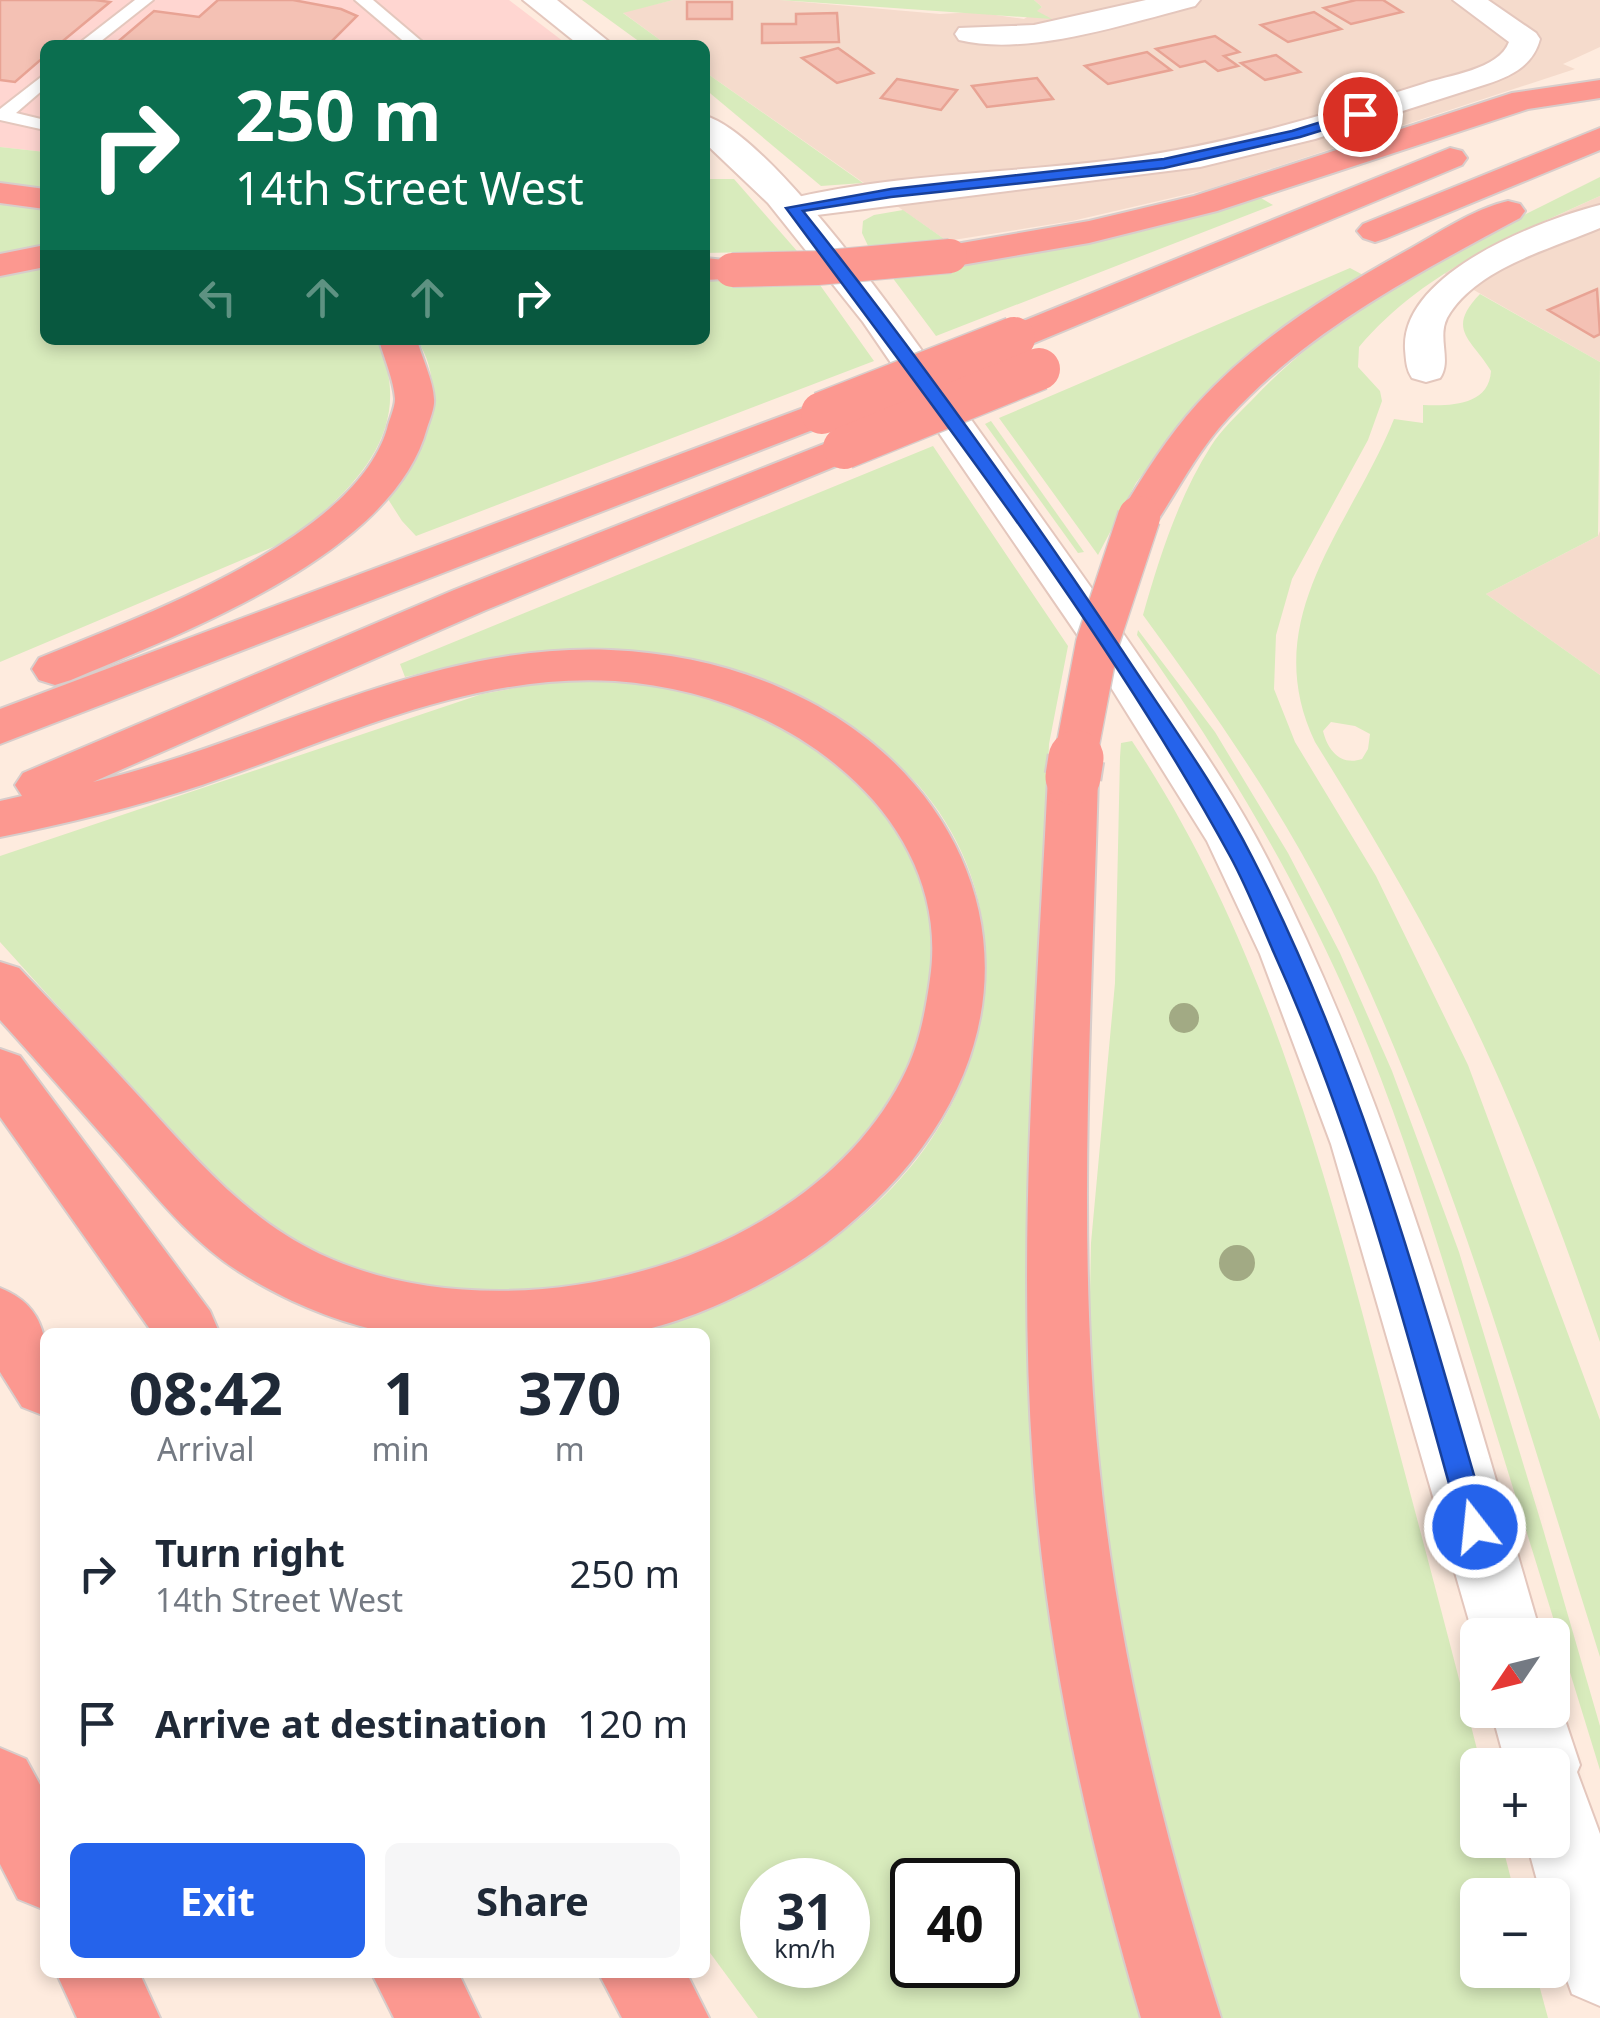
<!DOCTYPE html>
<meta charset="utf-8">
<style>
:root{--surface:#fff;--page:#f6f6f7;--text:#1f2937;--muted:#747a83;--accent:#2563eb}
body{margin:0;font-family:"Noto Sans",sans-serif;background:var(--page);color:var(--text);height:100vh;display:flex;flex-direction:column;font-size:38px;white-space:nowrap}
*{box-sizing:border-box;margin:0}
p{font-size:32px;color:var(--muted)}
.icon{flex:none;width:55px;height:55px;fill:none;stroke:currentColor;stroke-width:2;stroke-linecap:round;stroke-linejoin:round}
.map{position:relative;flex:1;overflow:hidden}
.sheet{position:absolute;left:40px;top:1328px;width:670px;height:650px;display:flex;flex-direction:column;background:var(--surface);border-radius:15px;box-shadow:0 5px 15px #0003}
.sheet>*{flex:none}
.hud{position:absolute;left:40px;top:40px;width:670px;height:305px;border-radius:15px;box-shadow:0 5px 15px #0003;background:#0b6e4f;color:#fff;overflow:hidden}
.needle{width:65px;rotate:235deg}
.fabs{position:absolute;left:1460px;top:1618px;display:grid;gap:20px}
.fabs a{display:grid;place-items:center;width:110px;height:110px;border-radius:15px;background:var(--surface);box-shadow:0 5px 15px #0003;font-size:50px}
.speed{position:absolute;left:740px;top:1858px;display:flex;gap:20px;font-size:50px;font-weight:700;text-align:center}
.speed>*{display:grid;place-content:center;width:130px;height:130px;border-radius:50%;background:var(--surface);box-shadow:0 5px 15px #0003;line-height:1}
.speed small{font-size:25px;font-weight:400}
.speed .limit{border:5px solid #111;border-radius:15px;background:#fff;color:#111}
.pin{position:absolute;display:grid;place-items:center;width:85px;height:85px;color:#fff;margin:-42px;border:5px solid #fff;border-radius:50%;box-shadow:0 2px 10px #0007}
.me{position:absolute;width:110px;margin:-55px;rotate:344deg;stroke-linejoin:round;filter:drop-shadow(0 0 8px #0008)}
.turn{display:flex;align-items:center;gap:35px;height:210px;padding:0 30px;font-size:45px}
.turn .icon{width:130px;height:130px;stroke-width:2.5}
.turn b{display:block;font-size:70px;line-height:85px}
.lanes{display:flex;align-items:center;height:95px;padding:0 30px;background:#0003;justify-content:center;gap:50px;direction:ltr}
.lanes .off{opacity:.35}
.eta{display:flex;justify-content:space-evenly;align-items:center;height:170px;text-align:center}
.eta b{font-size:60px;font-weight:700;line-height:70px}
.primary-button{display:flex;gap:20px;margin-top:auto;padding:20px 30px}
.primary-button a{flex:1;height:115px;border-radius:15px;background:var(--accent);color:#fff;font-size:40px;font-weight:700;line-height:115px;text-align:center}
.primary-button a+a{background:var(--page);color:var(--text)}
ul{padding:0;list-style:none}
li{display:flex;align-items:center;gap:30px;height:150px;padding:0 30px}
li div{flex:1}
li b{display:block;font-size:38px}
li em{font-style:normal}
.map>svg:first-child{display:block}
.residential{fill:#f5dbcc}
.commercial{fill:#ffd6d1}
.green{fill:#d8ebbc;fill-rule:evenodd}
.building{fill:#f4c1b4;stroke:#e8a394;stroke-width:2.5}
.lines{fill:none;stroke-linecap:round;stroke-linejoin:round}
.service-casing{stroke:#e4c7bd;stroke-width:4}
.minor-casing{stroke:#e4c7bd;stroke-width:4}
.tertiary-casing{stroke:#e4c7bd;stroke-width:4}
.motorway-casing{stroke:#d8cdcb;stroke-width:4}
.service{fill:#fff;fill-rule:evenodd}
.minor{fill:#fff;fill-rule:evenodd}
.tertiary{fill:#fff;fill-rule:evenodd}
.motorway{fill:#fc9890;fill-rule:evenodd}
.motorway-bridge-far2-casing{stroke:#d8cdcb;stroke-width:36;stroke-linecap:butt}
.motorway-bridge-far1-casing{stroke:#d8cdcb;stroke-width:45;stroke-linecap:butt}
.motorway-bridge-casing{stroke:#d8cdcb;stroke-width:59;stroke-linecap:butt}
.motorway-bridge-far2{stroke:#fc9890;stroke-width:34}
.motorway-bridge-far1{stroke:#fc9890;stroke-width:42}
.motorway-bridge{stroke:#fc9890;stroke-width:55}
.tree{fill:#a2aa84}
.route{fill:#2563eb;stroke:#184099;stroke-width:2.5}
</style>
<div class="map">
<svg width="1600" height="2018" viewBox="0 0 1600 2018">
<rect width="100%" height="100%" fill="#feebde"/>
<g class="residential">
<path d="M673 0H780L940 14 975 12 1024 19 1042 7 1034 0H1600V47L1563 64 1575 69 1206 190 1072 221 947 241 705 72V45H667L622 12Z"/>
<path d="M1600 196V362L1444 273 1474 253Z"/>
<path d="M1600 531V675L1486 594 1598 536Z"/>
</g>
<path class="commercial" d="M0 0H509L568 45H45V152L0 147Z"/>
<g class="green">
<path d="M582 0H673L623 13 667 45H644Z"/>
<path d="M780 0H1034L1042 7 1037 11 1052 19Z"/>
<path d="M705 72 863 183 821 186 705 89Z"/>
<path d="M0 147 45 152V190L0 184Z"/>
<path d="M1600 177V196C1512 236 1423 271 1359 347L1358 367 1380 391 1382 401 1368 440 1292 579 1276 635 1274 689 1295 742 1376 876 1468 1065 1600 1420V1657C1520 1404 1449 1147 1331 908 1278 803 1212 709 1143 615 1159 558 1179 496 1211 446 1221 430 1237 415 1251 401 1347 299 1476 239 1600 177Z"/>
<path d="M705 179H734L797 251 705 253Z"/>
<path d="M1261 198 1273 205 936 336 889 273C1014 261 1141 237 1261 198Z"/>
<path d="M0 200 45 206V248L0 255Z"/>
<path d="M903 210 947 241 869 248 862 233 863 221 874 215Z"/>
<path d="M45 263V340H377C419 430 353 491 287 541L0 662V272Z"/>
<path d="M1350 268 1365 276 1168 440 1136 483 1098 555 999 418Z"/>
<path d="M815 278 874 361 416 536 402 521 386 496C420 453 452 393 417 340H705V280Z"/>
<path d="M1480 294 1600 362 1598 536 1486 594 1600 675V1342C1568 1250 1535 1159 1495 1070 1444 956 1381 848 1315 742 1256 618 1351 527 1394 419L1423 423V405C1450 406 1489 406 1491 371 1472 339 1445 330 1480 294ZM1331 722 1355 726 1370 734 1368 749 1362 759C1341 766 1328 751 1323 731Z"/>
<path d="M991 421 1084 552 1078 553 985 424Z"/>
<path d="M933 446 1068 646 1049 744 1040 982 1143 2018H758L705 1946V1332H618C647 1325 678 1319 706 1308 794 1273 879 1218 932 1138 1003 1031 1007 893 924 792 900 762 868 742 836 721 812 707 789 691 763 681 646 638 524 647 405 677L400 664ZM762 1880H848V1965H762ZM912 1880H998V1965H912Z"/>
<path d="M1138 630 1215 732 1288 853 1340 953 1392 1071 1459 1252 1543 1529 1600 1726V1770C1558 1633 1515 1495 1473 1358 1434 1232 1397 1107 1343 987 1287 862 1216 746 1137 635Z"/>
<path d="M554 681C586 682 619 681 651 686 782 706 915 788 931 928 933 942 937 958 937 972 934 1019 912 1066 886 1103 875 1120 864 1140 851 1154 781 1226 682 1269 584 1285 496 1300 396 1291 315 1251 242 1215 191 1152 137 1093 92 1043 46 993 0 942V856L482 694Z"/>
<path d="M1132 741C1256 927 1319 1147 1375 1361 1411 1496 1447 1630 1481 1765H1478V1840H1501L1515 1895H1478V1970H1535L1548 2018H1213L1146 1771 1113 1597 1088 1394 1091 1243 1115 983 1120 757 1121 743Z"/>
</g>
<g class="building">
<path d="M0 0H95L110 2 58 45H45V56L15 82 0 80Z"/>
<path d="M218 0H293L341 9 357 16 328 45H114L154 11 199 17Z"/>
<path d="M1356 0H1383L1402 12 1351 24 1324 8Z"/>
<rect x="687" y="2" width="45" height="17"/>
<path d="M1314 12 1341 29 1288 42 1261 25Z"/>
<path d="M837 13 839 42 762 43V24H796V14Z"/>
<path d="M1215 36 1239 52 1224 56 1238 66 1218 71 1205 61 1180 67 1156 49Z"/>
<path d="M838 48 873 73 837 83 802 58Z"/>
<path d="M1147 52 1171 70 1108 84 1085 66Z"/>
<path d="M1276 55 1300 72 1265 80 1241 63Z"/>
<path d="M1037 78 1053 99 987 107 972 86Z"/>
<path d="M897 79 957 90 941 110 881 98Z"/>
<path d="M1597 289 1600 334 1594 337 1548 310Z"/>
</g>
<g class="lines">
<defs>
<g id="service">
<path d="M135 0H153L96 45H77Z"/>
<path d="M355 0H373L426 45H408Z"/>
<path d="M45 74V88L16 113 45 120V130L0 120V109Z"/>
</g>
<g id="minor">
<path d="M1146 0H1200L1195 6C1128 23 1028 57 959 40L955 34 959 28 1034 25Z"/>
<path d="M1453 0H1488L1536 33 1540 39C1533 66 1511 76 1487 84L1315 139 1200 167 793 218 781 215 776 208 781 201C891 173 1008 174 1121 159 1225 145 1323 116 1423 84 1448 75 1499 70 1509 42Z"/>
<path d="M1600 205V228C1551 249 1475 268 1447 318 1437 338 1452 361 1440 378L1426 382 1412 378C1406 369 1406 360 1405 349 1401 273 1540 220 1600 205Z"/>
</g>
<g id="tertiary">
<path d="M523 0H557L613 45H579Z"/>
<path d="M705 116C764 131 892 308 930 362 1005 468 1082 572 1155 680 1195 738 1236 797 1268 860 1393 1105 1464 1372 1541 1635H1478V1652L1331 1144 1260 954 1207 841 1087 649 863 322 768 203 705 143Z"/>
<path d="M1553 1684 1580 1765 1577 1772 1600 1834V2006L1572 1994 1552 1938V1895H1541L1526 1840H1552V1765H1506L1491 1710H1552Z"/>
</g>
<g id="motorway">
<path d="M1600 80V98L1528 109 1217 211 1089 243 950 267 937 264 932 256 937 248 950 245 1089 221 1194 196 1512 93Z"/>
<path d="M1600 128V150L1387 238 1375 242 1363 238 1357 231 1363 224Z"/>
<path d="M1450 148 1462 151 1467 158 1462 165 1027 346 1014 349 1001 346 995 338 1001 330Z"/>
<path d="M0 183 45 189V209L0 203Z"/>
<path d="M1508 201 1520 204 1525 211 1520 218C1416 274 1308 330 1228 418 1198 450 1178 490 1154 526L1139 530 1124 526 1118 517C1142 478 1166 438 1197 404 1255 340 1330 293 1406 251 1437 234 1473 209 1508 201Z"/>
<path d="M45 245V267L0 276V254Z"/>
<path d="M705 258 745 262 750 270 745 278 705 280Z"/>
<path d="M379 340H417C422 358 433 380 434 399 435 407 430 419 427 428 393 555 182 633 71 680L55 685 39 680 32 669 39 658C139 617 354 540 387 429 389 420 395 408 395 399 394 381 384 358 379 340Z"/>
<path d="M822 401 836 405 842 413 836 421 0 744V709Z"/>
<path d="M844 436 858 439 864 448 858 457 486 610 93 782C265 741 429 642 611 650 964 666 1130 1013 826 1243 778 1279 691 1323 632 1332 593 1337 551 1332 512 1332 470 1332 422 1339 381 1331 332 1321 280 1298 238 1271 191 1241 155 1195 119 1154 79 1109 40 1064 0 1020V962L19 968C62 1013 104 1058 146 1104 198 1161 248 1220 320 1254 507 1342 804 1268 902 1079 919 1047 925 1014 930 979 942 899 906 826 847 774 783 717 700 687 615 681 470 672 335 740 202 785 135 807 69 823 0 837V801L22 796 15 785 23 773 454 590Z"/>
<path d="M1073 759 1090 765 1098 777C1092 1006 1076 1237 1099 1465 1118 1654 1164 1838 1221 2018H1141C1088 1837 1046 1652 1033 1463 1017 1235 1037 1005 1048 777L1056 765Z"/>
<path d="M0 1049 20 1056 210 1311 219 1332H152L0 1117Z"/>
<path d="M0 1288C59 1311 45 1363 45 1416L22 1407 0 1372Z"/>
<path d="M0 1748 26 1759 45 1794V1910L18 1899 0 1864Z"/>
<path d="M56 1972H139L160 2018H77Z"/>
<path d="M371 1972H458L480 2018H394Z"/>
<path d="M598 1972H686L709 2018H622Z"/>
</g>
</defs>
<use href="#service" class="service-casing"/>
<use href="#minor" class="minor-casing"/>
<use href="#tertiary" class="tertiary-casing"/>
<use href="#motorway" class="motorway-casing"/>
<use href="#service" class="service"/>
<use href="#minor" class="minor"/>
<use href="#tertiary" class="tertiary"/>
<use href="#motorway" class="motorway"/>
<defs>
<path id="motorway-bridge-far2" d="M732 270 817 268 950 256"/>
<g id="motorway-bridge-far1">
<path d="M822 413 1014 338"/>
<path d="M844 448 1039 369"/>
<path d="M1075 760 1097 644 1139 517"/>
</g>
<path id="motorway-bridge" d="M1073 777 1076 758"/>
</defs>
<use href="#motorway-bridge-far2" class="motorway-bridge-far2-casing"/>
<use href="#motorway-bridge-far1" class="motorway-bridge-far1-casing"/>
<use href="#motorway-bridge" class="motorway-bridge-casing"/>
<use href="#motorway-bridge-far2" class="motorway-bridge-far2"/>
<use href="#motorway-bridge-far1" class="motorway-bridge-far1"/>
<use href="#motorway-bridge" class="motorway-bridge"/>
</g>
<g class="tree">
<circle cx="1184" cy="1018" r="15"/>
<circle cx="1237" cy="1263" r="18"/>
</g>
<path class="route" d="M1360 110 1365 111V117L1300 137 1164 168 891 197 803 211C916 353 1022 501 1123 652 1167 719 1216 786 1252 857 1361 1069 1423 1300 1489 1527L1485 1537 1475 1541 1465 1537 1461 1527C1407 1333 1357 1137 1274 953 1260 921 1247 887 1230 856 1107 630 939 415 786 208L891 189 1164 159 1292 131Z"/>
</svg>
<div class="fabs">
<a><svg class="needle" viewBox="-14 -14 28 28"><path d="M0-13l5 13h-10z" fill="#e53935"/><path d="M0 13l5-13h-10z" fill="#747a83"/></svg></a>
<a>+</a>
<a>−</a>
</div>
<div class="speed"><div>31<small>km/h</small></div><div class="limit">40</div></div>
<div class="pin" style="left:1360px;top:114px;background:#d93025"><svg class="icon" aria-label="arrive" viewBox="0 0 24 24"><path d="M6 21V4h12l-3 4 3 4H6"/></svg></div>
<svg class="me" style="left:1475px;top:1527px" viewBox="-20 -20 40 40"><circle r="17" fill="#2563eb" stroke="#fff" stroke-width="3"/><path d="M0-11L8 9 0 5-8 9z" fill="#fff"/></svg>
<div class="hud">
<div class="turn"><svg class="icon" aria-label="right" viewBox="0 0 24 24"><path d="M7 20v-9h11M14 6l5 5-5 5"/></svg><div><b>250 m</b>14th Street West</div></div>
<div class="lanes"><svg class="icon off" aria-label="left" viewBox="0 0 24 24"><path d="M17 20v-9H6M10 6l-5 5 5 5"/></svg><svg class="icon off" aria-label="ahead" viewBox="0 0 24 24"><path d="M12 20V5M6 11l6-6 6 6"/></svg><svg class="icon off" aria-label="ahead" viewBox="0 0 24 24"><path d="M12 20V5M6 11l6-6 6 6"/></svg><svg class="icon" aria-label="right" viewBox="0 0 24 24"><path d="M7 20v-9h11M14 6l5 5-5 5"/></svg></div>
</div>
<section class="sheet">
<div class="eta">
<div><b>08:42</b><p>Arrival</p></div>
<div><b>1</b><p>min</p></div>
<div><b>370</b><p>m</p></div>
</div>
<ul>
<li><svg class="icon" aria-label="right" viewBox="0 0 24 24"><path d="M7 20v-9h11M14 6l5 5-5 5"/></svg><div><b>Turn right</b><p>14th Street West</p></div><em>250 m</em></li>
<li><svg class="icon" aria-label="arrive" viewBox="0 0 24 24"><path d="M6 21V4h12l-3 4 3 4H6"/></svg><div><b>Arrive at destination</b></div><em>120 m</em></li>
</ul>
<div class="primary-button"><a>Exit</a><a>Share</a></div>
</section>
</div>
